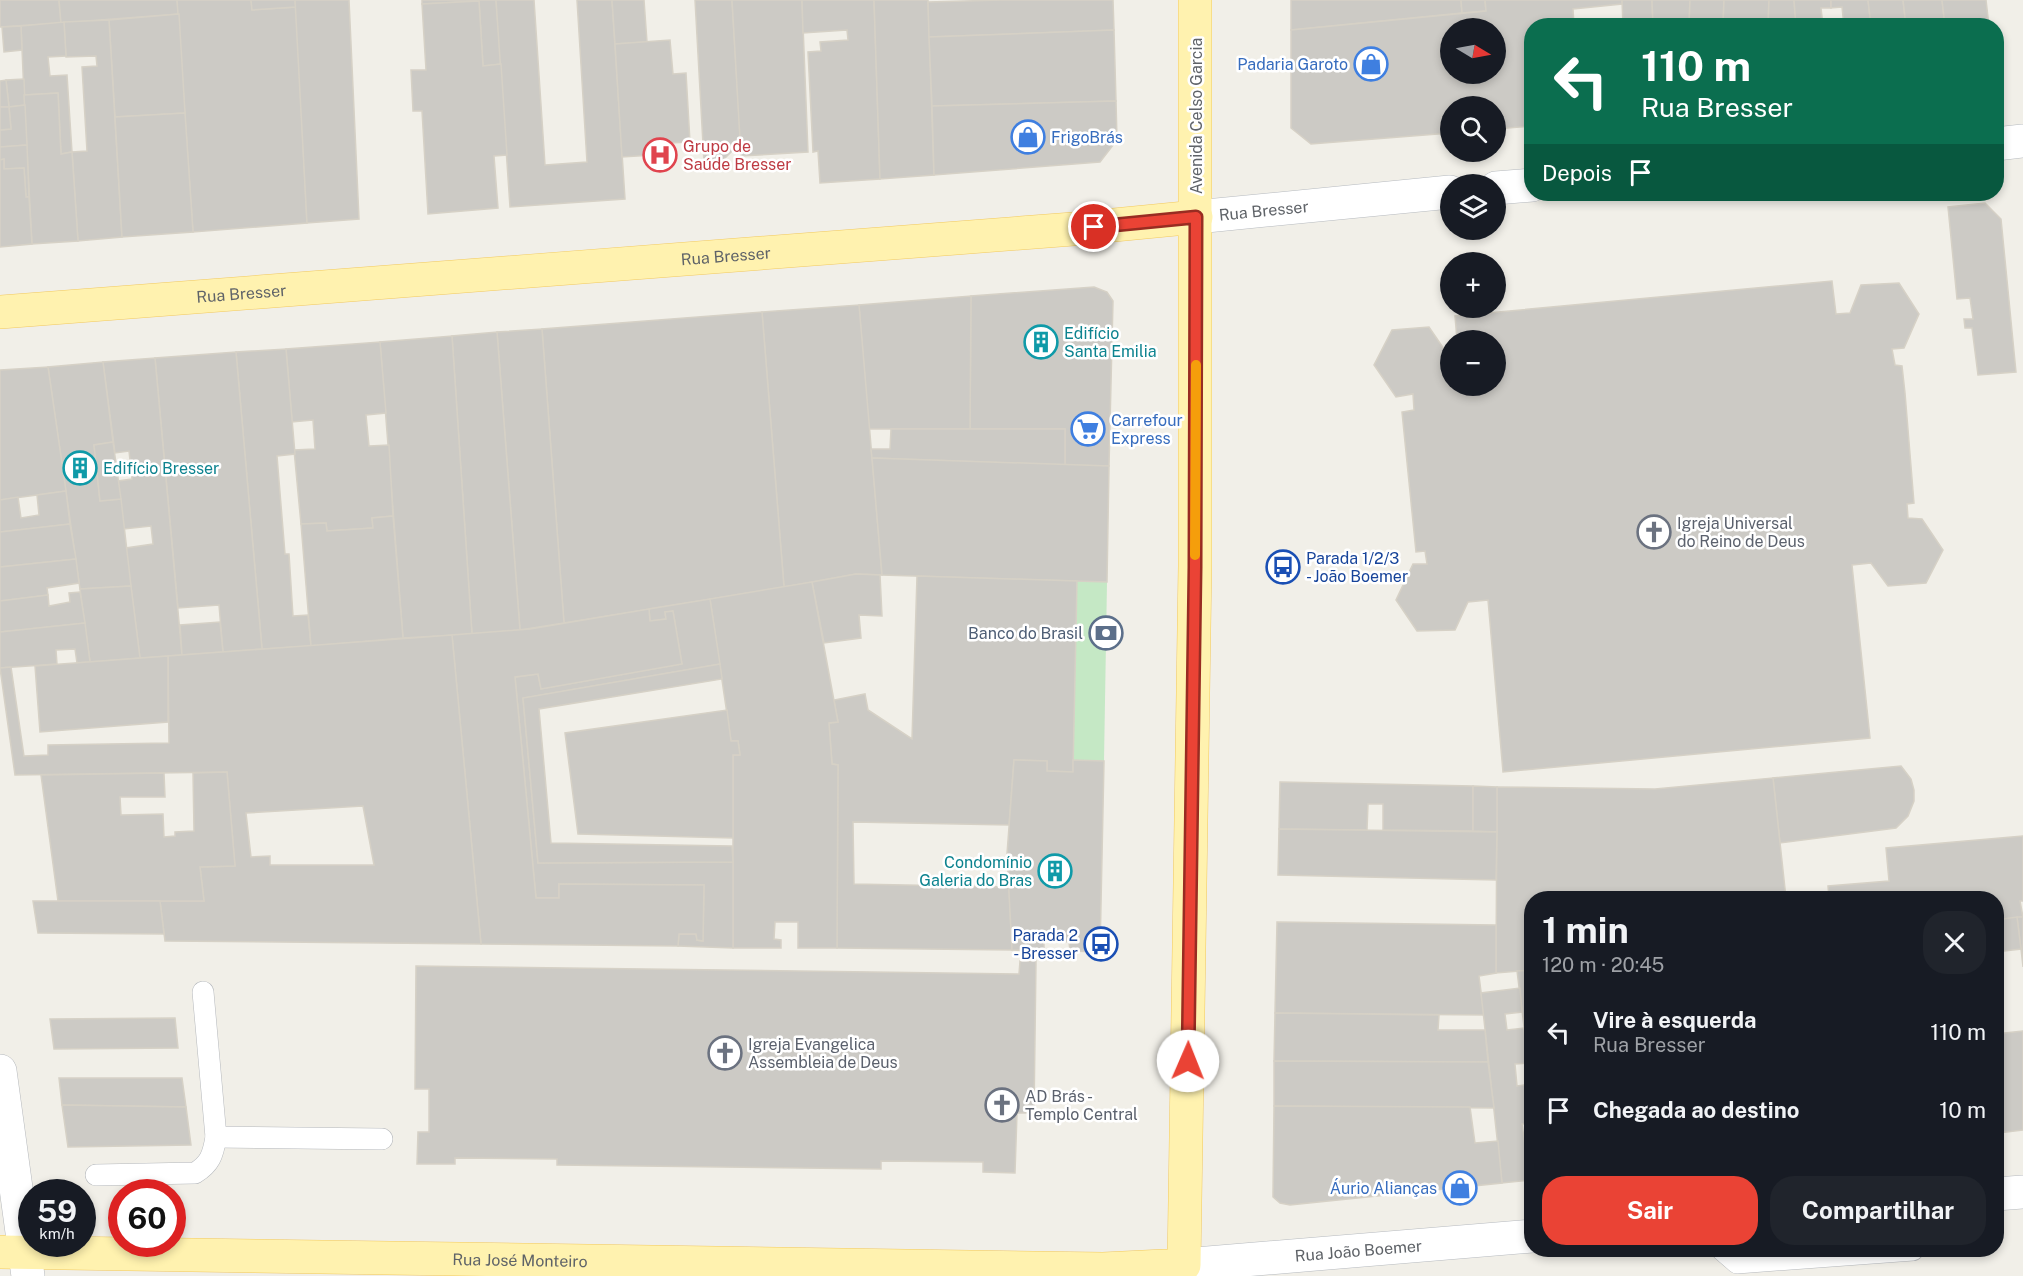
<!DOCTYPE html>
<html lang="pt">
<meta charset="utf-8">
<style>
:root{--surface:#171b24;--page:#20242c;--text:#f1f3f6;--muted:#9ea1a6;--accent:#ea4335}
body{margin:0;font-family:"Public Sans",sans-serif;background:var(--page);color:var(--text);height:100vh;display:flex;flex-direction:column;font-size:22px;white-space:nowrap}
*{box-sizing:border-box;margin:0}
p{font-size:20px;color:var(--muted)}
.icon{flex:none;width:33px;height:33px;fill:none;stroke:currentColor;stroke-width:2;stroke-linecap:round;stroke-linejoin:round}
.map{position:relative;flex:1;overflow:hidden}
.details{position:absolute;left:1524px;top:891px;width:480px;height:366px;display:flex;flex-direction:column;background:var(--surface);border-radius:24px;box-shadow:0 3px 9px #0003}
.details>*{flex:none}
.banner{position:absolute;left:1524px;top:18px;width:480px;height:183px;border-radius:24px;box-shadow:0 3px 9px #0003;background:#0b6e4f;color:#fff;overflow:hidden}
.needle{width:39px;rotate:100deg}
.buttons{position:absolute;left:1440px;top:18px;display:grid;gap:12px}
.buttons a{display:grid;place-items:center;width:66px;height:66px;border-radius:50%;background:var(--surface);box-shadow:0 3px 9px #0003;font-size:30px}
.speed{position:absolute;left:18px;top:1179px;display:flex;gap:12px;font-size:30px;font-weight:700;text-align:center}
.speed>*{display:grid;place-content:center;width:78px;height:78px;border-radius:50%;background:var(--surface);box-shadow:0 3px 9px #0003;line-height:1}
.speed small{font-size:15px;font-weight:400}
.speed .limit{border:9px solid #d22;background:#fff;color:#111}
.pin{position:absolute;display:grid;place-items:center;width:51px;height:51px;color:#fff;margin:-26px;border:3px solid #fff;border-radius:50%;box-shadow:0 2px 6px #0007}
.me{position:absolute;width:66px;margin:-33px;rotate:1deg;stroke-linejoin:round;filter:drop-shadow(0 0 4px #0008)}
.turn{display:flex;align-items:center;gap:21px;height:126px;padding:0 18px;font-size:27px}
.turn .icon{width:78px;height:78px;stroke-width:2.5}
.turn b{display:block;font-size:42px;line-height:51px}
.then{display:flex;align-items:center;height:57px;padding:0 18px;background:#0003;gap:12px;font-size:22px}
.round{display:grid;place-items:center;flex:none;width:63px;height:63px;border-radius:24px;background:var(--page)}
.head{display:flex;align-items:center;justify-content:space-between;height:102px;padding:0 18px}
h1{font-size:36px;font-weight:700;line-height:45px}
.cta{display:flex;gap:12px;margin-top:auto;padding:12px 18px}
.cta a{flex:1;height:69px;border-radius:24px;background:var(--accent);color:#fff;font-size:24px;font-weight:700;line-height:69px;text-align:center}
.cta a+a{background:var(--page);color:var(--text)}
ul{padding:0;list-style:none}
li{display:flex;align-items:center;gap:18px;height:78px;padding:0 18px}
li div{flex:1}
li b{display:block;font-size:22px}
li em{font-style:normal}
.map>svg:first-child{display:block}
.green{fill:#c5e8c5}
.building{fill:#cccac5;stroke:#d6d1c6;stroke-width:1.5;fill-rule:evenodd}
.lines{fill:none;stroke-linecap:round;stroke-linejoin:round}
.lane-casing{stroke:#b5b8bc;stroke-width:22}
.street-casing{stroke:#b5b8bc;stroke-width:34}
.secondary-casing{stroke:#b6babf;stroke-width:34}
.primary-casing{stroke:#f2c960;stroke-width:34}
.lane{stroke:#fff;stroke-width:21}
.street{stroke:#fff;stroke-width:33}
.secondary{stroke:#fff;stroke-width:33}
.primary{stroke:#fff2af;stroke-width:33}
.route-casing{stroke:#982c22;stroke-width:15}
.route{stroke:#ea4335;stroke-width:10}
.slow{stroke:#f59e0b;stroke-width:10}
.labels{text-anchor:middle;stroke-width:5;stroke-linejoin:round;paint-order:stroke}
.shop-label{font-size:16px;fill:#366cbe;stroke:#fff;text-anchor:end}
.street-label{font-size:16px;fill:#5f6368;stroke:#fff}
.health-label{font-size:16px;fill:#be3a42;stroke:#fff;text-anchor:start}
.culture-label{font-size:16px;fill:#0d838f;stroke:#fff;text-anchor:start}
.worship-label{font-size:16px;fill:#5b616d;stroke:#fff;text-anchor:start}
.transit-label{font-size:16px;fill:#164399;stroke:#fff;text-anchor:start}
.service-label{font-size:16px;fill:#4e5e75;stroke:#fff;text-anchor:end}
</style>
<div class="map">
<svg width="2023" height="1276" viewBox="0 0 2023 1276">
<rect width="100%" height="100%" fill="#f1efe8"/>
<path class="green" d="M1077 581 1107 582 1104 761 1073 760Z"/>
<g class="building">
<path d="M0 0H59L61 23 0 27Z"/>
<path d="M59 0H177L179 14 61 23Z"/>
<path d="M177 0H251L252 10 296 7 307 223 193 232Z"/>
<path d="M251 0H295L296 7 252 10Z"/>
<path d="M295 0H349L359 219 307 223Z"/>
<path d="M422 0H496L501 64 483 66 479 1 422 4Z"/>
<path d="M496 0H534L545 165 587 162 577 0H612L625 199 510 207Z"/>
<path d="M612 0H644L647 42 615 44Z"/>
<path d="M695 0H732L741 150 732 151 722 161 704 162Z"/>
<path d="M732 0H802L808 152 741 156Z"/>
<path d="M802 0H874L880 179 820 183 818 151 813 152 808 52 821 51 820 42 848 40 847 30 803 33Z"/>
<path d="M874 0H928L934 175 880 179Z"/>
<path d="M1001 0H1113L1114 30 929 37 928 2Z"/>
<path d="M1291 0H1461L1462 13 1291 30Z"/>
<path d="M1461 0H1485L1486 11 1462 13Z"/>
<path d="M1485 0H1622V4L1573 9 1574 26H1532V126L1496 129V106H1450V133L1311 144 1291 128V30L1486 11ZM1450 28H1496V74H1450Z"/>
<path d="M1622 0H1652L1653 26H1623Z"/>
<path d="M1652 0H1690L1689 26H1653Z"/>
<path d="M1690 0H1724L1723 26H1689Z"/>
<path d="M1724 0H1769L1768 26H1723Z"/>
<path d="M1769 0H1794L1796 26H1768Z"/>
<path d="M1794 0H1831V8H1821L1823 26H1796Z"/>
<path d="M1831 0H1868L1871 26H1844L1842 7 1831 8Z"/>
<path d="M1868 0H1903L1906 26H1871Z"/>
<path d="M1903 0H1942L1945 26H1906Z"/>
<path d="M1942 0H1986L1989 26H1945Z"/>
<path d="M479 1 483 66 501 64 507 155 494 156 498 208 428 214 422 111H413L411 70H426L422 4Z"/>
<path d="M179 14 185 113 115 117 109 20Z"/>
<path d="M109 20 122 237 78 241 72 152 87 151 82 67 97 66 96 56 66 57 64 22Z"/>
<path d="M64 22 66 56 48 57 50 76 67 75 72 152 61 154 58 93 24 95 21 26Z"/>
<path d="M21 26 22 50 4 52 2 27Z"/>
<path d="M1114 30 1116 101 932 106 929 37Z"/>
<path d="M670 40 673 74 686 73 690 142 669 143V154L622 157 615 44Z"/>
<path d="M24 79 25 105 9 107 6 80Z"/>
<path d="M6 80 9 107H0V81Z"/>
<path d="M58 93 61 154 72 152 78 241 32 244 24 95Z"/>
<path d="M1116 101 1117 140 1100 162 934 175 932 106Z"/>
<path d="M25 105 27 145 0 147V130L11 129 9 107Z"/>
<path d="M0 107H9L11 129 0 130Z"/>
<path d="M185 113 193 232 122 237 115 117Z"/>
<path d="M27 145 29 197H26L24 168 4 169V159L0 160V147Z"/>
<path d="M4 159V169L24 168 26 197H29L32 244 0 247V160Z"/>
<path d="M1985 203 2001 219 2016 372 1978 375 1972 328H1965L1964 319H1973L1970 298 1957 299 1948 207Z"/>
<path d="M1832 281 1836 314 1850 313 1861 285 1899 283 1919 314 1904 348 1892 349 1895 365 1902 366 1905 393 1914 503 1907 504 1908 518 1922 519 1943 550 1926 583 1888 586 1871 563 1852 565 1870 738 1503 772 1488 600 1468 602 1455 630 1417 631 1396 600 1413 564H1427L1425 551 1416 552 1402 412 1414 410 1413 394 1396 397 1374 365 1392 330 1429 327 1444 349H1450V386H1496V340H1457L1455 316Z"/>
<path d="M1094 287 1107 292 1113 301 1109 466 1065 465V429H970L971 296Z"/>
<path d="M971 296 970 429H869L859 305Z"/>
<path d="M859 305 882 575 856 574 784 587 762 312Z"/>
<path d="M762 312 784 587 564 623 542 329Z"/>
<path d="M542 329 564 623 520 630 497 332Z"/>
<path d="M497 332 520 630 472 634 452 336Z"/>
<path d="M452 336 472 634 403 638 380 342Z"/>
<path d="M380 342 386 413 366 415 369 446 389 445 393 516 372 518 373 528 327 531 326 523 301 524 294 450 315 449 313 420 292 422 286 349Z"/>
<path d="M286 349 295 454 277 456 285 554H289L293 616 308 615 311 646 262 649 236 352Z"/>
<path d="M236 352 262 649 223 652 219 605 178 608 155 358Z"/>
<path d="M155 358 182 655 140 658 126 548 153 544 151 526 124 529 118 481 132 479 129 451 115 453 103 362Z"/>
<path d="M103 362 113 442 94 445 100 501 121 499 131 586 80 589 48 367Z"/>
<path d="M48 367 66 491 0 500V370Z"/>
<path d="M891 429H1065V465L872 458 871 449H890Z"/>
<path d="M113 442 121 499 100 501 94 445Z"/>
<path d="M872 458 1109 466 1107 582 882 575Z"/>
<path d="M66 491 70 524 0 532V500L18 497 21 518 39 515 37 495Z"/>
<path d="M393 516 403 638 311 646 301 524 326 523 327 531 373 528 372 518Z"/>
<path d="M70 524 76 559 0 567V532Z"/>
<path d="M76 559 79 583 47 588 48 595 0 601V567Z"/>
<path d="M856 574 880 575 882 616 859 615 861 638 824 643 812 582Z"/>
<path d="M917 576 1077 581 1073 772 1047 771V761L1014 760 1009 825 853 822 854 884 1009 887 1012 950 837 948 838 765 832 764 829 723 838 722 834 700 865 694 868 710 912 739Z"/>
<path d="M812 582 838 722 829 723 832 764 838 765 837 948H798V922H775L774 939 781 940V948H733V755H740L738 741H731L710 599Z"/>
<path d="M131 586 140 658 90 662 80 589Z"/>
<path d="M80 592 85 623 0 632V601L48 595 49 606 70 602 69 593Z"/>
<path d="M710 599 720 664 523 698 538 863 733 862V948L678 946 679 934H696L697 940 703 941 704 885 559 884V898H536L515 677 538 674 541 689 682 664 673 611 665 612 666 619 650 621 649 609Z"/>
<path d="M649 609 650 621 666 619 665 612 673 611 682 664 541 689 538 674 515 677 536 898H559V884L704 885 703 941 697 940 696 934H679L678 946 481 944 452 635 530 629Z"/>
<path d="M220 622 223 652 182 655 180 625Z"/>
<path d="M85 623 90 662 77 663 75 649 56 650 57 664 0 668V632Z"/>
<path d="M452 635 481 944 165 941 160 901H204L200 867 235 866 227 772 15 775 0 668 11 667 24 756 48 755V745L169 743 168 656ZM363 806 374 865H270V856L251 857 246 813Z"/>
<path d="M168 656V722L40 732 35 666Z"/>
<path d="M720 664 722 679 539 709 551 843 732 846 733 862 538 863 523 698Z"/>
<path d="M727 710 731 741H738L740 755H733V838L578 834 565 733Z"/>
<path d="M1014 760 1047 761V771L1073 772V760L1104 761 1100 952 1070 951 1069 942 1044 940V951L1012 950 1007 854Z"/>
<path d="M1901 766 1911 779 1914 790V801L1908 816 1896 828 1780 843 1773 778Z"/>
<path d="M227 772 235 866 200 867 204 901H58L41 775 164 773 165 797H120L121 815 163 814 164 837 175 836V832L194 831 193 773Z"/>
<path d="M1773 778 1786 898H1532V970L1496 973 1497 787 1655 789Z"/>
<path d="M1280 782 1473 786V831L1383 830V804H1368L1367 830 1279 829Z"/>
<path d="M1473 786 1497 787V832L1473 831Z"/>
<path d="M1279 829 1497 832 1496 880 1278 875Z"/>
<path d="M2023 836V901H2020L2023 917 1996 920V898H1829L1828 886 1889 881 1886 848Z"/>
<path d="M33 901H160L164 934 38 933Z"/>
<path d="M2017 917H2023V967L2021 949Z"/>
<path d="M2017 917 2021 949 1996 952V920Z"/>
<path d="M1277 922 1496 925V973L1479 976 1484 1015 1275 1013Z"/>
<path d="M1020 961H1036L1034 1113H1017L1015 1173 983 1172V1162L881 1161V1169L557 1165V1159L455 1158V1164H417L418 1132H429V1089H415L416 966 1019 974Z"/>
<path d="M1532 970V1089L1517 971Z"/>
<path d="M1520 988 1522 1012 1505 1014 1507 1030 1524 1028 1528 1063 1515 1064 1517 1086 1531 1084 1532 1123 1522 1124 1525 1145 1532 1144V1180L1502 1183 1481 993Z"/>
<path d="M1275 1013 1439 1015 1438 1030H1485L1488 1062 1274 1061Z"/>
<path d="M175 1018 178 1048 54 1049 50 1019Z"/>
<path d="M2023 1031V1130L1999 1133 1996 1105V1034Z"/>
<path d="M1274 1061 1488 1062 1494 1108 1274 1106Z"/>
<path d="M59 1078H182L186 1107 62 1105Z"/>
<path d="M62 1105 186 1107 191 1145 68 1147Z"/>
<path d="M1274 1106 1470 1107 1475 1143 1498 1141 1502 1183 1290 1205 1280 1203 1273 1197V1194Z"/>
</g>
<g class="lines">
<defs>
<g id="lane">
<path d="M203 992 216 1137 382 1139"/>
<path d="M96 1175 195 1173C210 1164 213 1155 216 1137"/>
<path d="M1722 1250 1737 1263 1913 1250"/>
</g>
<path id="street" d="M0 1071 28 1276"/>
<g id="secondary">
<path d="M1996 144 2023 141"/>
<path d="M1496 188 1532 185"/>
<path id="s1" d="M1196 217 1450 192"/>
<path d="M1996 1194 2023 1192"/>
<path id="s2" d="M1184 1276V1265L1532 1236"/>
</g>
<g id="primary">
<path id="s3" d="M0 312 1073 229 1196 217"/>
<path id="s4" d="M0 1252 1103 1269 1184 1265 1195 566V0"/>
</g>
</defs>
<use href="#lane" class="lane-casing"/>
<use href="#street" class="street-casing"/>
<use href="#secondary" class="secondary-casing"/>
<use href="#primary" class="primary-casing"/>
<use href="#lane" class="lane"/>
<use href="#street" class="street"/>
<use href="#secondary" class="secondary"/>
<use href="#primary" class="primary"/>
</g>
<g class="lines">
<defs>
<path id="route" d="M1094 227 1196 217 1195 567 1188 1061"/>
</defs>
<use href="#route" class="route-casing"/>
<use href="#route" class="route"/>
<path class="slow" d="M1195 555 1196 365"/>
</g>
<defs>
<symbol id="shop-ring" viewBox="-11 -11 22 22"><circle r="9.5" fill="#fff" stroke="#3f7fe0" stroke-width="1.5"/><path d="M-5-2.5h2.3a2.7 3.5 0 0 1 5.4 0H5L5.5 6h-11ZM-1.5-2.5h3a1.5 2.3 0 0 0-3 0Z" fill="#3f7fe0"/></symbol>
<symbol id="hospital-ring" viewBox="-11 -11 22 22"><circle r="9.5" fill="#fff" stroke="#e0444e" stroke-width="1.5"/><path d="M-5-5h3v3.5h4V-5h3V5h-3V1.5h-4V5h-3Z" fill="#e0444e"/></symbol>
<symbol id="building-ring" viewBox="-11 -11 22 22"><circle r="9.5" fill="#fff" stroke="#0f9aa8" stroke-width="1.5"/><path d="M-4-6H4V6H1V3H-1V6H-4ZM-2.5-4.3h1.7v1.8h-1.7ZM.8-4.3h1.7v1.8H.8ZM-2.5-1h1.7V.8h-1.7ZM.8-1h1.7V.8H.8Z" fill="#0f9aa8"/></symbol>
<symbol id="supermarket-ring" viewBox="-11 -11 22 22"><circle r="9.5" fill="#fff" stroke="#3f7fe0" stroke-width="1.5"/><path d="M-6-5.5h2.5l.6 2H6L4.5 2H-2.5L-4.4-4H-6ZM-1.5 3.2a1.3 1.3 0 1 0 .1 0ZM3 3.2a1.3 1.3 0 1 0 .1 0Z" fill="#3f7fe0"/></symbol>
<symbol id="church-ring" viewBox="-11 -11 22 22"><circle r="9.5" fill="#fff" stroke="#6b7280" stroke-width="1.5"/><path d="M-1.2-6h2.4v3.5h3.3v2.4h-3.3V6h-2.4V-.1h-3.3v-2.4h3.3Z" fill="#6b7280"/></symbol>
<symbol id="bus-ring" viewBox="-11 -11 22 22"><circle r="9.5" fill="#fff" stroke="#1a4fb4" stroke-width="1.5"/><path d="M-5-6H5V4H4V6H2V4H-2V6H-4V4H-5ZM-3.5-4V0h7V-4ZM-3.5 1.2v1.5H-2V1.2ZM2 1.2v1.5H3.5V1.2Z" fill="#1a4fb4"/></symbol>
<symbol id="bank-ring" viewBox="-11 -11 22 22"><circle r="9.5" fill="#fff" stroke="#5c6f8a" stroke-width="1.5"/><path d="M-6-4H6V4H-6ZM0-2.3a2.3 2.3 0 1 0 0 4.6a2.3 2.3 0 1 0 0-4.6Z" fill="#5c6f8a"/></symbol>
</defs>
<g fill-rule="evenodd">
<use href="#shop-ring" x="1352" y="45" width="38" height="38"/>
<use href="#shop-ring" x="1009" y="118" width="38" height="38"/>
<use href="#hospital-ring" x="641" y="136" width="38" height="38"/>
<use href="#building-ring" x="1022" y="323" width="38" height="38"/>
<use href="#supermarket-ring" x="1069" y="410" width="38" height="38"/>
<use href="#building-ring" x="61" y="449" width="38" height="38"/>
<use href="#church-ring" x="1635" y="513" width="38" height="38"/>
<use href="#bus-ring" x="1264" y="548" width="38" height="38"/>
<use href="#bank-ring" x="1087" y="614" width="38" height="38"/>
<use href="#building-ring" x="1036" y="852" width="38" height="38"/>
<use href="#bus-ring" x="1082" y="925" width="38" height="38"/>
<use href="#church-ring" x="706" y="1034" width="38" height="38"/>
<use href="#church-ring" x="983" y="1086" width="38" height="38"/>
<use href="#shop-ring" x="1441" y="1169" width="38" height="38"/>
</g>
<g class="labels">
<g class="shop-label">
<text x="1348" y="70">Padaria Garoto</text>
<text x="1051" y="143" text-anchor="start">FrigoBrás</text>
<text x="1111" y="426" text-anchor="start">Carrefour<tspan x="1111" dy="18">Express</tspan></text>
<text x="1437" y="1194">Áurio Alianças</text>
</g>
<g class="street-label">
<text transform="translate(1196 116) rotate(-90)" y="6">Avenida Celso Garcia</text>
<text dy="6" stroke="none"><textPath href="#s1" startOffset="68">Rua Bresser</textPath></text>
<text dy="6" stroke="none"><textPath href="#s3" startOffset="728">Rua Bresser</textPath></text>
<text dy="6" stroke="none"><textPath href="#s3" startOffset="242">Rua Bresser</textPath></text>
<text dy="6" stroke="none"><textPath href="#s2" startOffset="186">Rua João Boemer</textPath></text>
<text dy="6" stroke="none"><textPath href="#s4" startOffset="520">Rua José Monteiro</textPath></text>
</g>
<g class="health-label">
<text x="683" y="152">Grupo de<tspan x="683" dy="18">Saúde Bresser</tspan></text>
</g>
<g class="culture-label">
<text x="1064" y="339">Edifício<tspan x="1064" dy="18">Santa Emilia</tspan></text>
<text x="103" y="474">Edifício Bresser</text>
<text x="1032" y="868" text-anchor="end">Condomínio<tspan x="1032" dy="18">Galeria do Bras</tspan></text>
</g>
<g class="worship-label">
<text x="1677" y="529">Igreja Universal<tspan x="1677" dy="18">do Reino de Deus</tspan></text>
<text x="748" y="1050">Igreja Evangelica<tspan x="748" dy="18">Assembleia de Deus</tspan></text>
<text x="1025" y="1102">AD Brás -<tspan x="1025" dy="18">Templo Central</tspan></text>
</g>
<g class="transit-label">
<text x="1306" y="564">Parada 1/2/3<tspan x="1306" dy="18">- João Boemer</tspan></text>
<text x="1078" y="941" text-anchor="end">Parada 2<tspan x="1078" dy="18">- Bresser</tspan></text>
</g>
<g class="service-label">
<text x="1083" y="639">Banco do Brasil</text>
</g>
</g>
</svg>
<div class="buttons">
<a><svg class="needle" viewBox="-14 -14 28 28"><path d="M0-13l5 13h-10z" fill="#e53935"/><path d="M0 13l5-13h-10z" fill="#9ea1a6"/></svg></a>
<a><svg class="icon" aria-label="search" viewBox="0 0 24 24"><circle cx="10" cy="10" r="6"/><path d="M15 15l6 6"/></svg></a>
<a><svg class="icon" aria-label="layers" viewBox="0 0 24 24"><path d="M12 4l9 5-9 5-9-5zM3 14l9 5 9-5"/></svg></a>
<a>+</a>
<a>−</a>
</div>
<div class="speed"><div>59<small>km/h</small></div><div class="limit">60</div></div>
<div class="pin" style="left:1094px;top:227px;background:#d93025"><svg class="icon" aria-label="arrive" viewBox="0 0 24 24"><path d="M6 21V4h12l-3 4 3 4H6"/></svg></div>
<svg class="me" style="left:1188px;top:1061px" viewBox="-20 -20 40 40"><circle r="19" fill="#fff"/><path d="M0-13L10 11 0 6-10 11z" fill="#ea4335"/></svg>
<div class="banner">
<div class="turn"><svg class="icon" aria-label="left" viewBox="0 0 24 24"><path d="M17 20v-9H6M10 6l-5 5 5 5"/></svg><div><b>110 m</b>Rua Bresser</div></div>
<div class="then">Depois<svg class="icon" aria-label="arrive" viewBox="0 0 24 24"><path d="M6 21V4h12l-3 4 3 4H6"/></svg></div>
</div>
<section class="details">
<div class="head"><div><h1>1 min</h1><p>120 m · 20:45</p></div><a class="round"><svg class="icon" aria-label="close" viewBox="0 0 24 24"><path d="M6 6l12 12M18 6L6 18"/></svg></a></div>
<ul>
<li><svg class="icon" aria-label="left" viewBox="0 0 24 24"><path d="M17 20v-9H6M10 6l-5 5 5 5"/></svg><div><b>Vire à esquerda</b><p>Rua Bresser</p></div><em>110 m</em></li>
<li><svg class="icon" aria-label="arrive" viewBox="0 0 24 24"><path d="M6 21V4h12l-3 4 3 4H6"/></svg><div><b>Chegada ao destino</b></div><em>10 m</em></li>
</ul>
<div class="cta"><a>Sair</a><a>Compartilhar</a></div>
</section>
</div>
